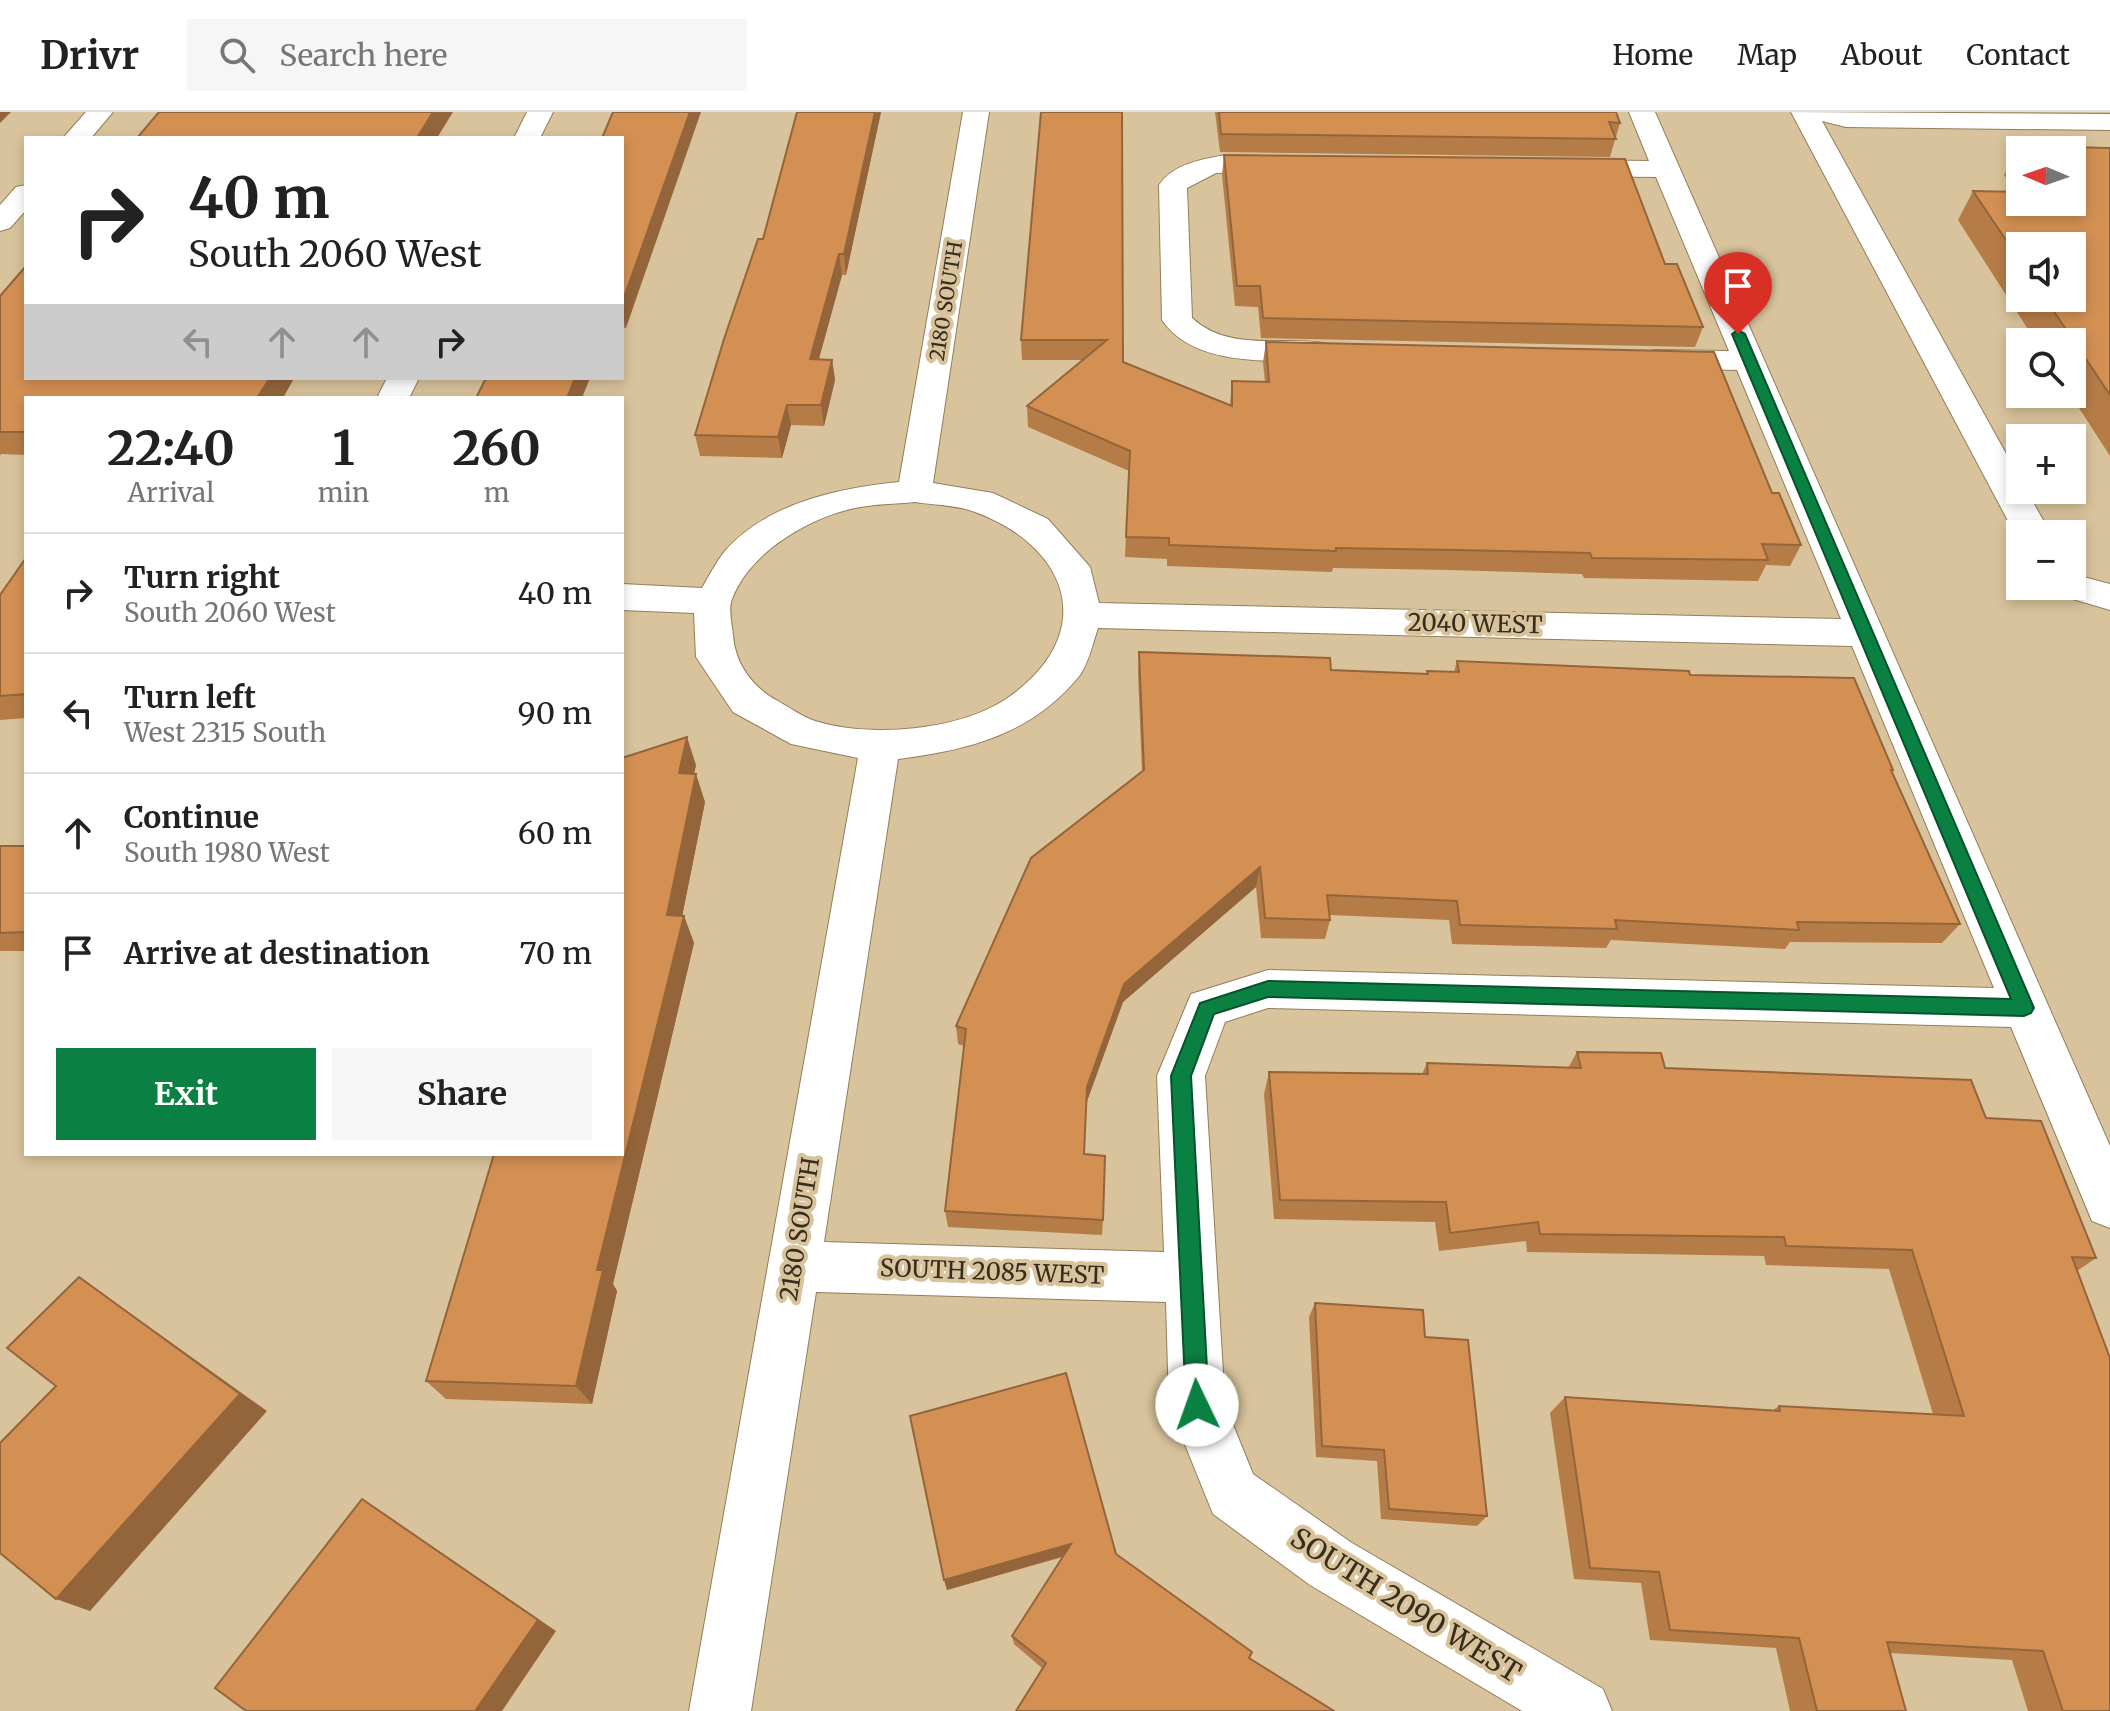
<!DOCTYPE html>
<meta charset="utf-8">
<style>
:root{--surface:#fff;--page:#f6f6f6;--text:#222;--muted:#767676;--line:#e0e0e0;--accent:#0b8043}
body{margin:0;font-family:Merriweather,serif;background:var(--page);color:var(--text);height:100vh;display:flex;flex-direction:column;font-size:30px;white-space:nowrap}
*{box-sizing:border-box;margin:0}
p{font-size:26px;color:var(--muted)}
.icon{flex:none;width:44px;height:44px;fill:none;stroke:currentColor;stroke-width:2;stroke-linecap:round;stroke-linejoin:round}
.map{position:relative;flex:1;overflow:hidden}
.sheet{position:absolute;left:24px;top:284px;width:600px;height:760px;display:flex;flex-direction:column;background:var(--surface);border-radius:0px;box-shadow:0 4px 12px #0003}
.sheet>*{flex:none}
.guide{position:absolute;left:24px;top:24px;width:600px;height:244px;border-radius:0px;box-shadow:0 4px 12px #0003;background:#fff;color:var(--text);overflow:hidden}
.needle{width:52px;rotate:272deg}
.controls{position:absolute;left:2006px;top:24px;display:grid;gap:16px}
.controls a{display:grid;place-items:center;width:80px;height:80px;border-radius:0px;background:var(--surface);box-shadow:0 4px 12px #0003;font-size:40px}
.pin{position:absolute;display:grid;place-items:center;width:68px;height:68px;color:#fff;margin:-82px -34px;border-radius:50% 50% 50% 0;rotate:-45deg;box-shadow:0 0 8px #0007}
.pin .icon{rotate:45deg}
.me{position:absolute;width:88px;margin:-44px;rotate:357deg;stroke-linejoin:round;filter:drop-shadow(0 0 6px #0008)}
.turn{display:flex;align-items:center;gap:28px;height:168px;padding:0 32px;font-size:36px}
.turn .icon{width:104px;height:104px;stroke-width:2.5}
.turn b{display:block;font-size:56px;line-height:68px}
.lanes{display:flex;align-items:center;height:76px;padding:0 32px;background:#0003;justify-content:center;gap:40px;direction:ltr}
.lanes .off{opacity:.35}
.eta{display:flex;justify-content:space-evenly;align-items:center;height:136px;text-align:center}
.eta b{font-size:48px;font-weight:700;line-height:56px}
.primary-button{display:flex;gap:16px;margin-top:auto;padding:16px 32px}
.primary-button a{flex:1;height:92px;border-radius:0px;background:var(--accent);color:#fff;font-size:32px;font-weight:700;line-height:92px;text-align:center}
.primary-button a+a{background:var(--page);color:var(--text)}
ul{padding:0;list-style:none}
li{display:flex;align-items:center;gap:24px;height:120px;padding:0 32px;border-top:2px solid var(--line)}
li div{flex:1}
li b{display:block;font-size:30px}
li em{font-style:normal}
header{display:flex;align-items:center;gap:48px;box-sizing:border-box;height:112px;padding:0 40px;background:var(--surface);border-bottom:2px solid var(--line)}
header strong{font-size:38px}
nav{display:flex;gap:44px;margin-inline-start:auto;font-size:28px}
.search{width:560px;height:72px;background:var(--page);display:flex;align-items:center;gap:20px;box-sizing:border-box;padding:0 28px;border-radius:0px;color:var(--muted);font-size:30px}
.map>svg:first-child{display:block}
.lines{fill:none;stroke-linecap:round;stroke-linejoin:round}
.minor-casing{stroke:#937e59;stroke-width:2}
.minor{fill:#fff;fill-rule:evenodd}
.wall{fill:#b67c47;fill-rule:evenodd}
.shaded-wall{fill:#94653a}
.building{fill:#d49053;stroke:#94653a;stroke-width:2}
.route{fill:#0b8043;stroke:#07532c;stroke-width:2}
.labels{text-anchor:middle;stroke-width:8;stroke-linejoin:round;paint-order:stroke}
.far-street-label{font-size:20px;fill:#362d1e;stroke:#d9c39c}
.street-label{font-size:24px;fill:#362d1e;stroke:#d9c39c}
.near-street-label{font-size:28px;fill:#362d1e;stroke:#d9c39c}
</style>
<header>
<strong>Drivr</strong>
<div class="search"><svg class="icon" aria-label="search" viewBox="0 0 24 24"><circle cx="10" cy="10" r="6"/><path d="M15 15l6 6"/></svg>Search here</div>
<nav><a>Home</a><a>Map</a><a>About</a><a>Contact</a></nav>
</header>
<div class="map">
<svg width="2110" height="1599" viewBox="0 0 2110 1599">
<rect width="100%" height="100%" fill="#d9c39c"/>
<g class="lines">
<defs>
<g id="minor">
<path d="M86 0H113L91 26H63Z"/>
<path d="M527 0H553L540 26H514Z"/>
<path d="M963 0H989L933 371 993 381 1048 407 1090 455 1099 491 1841 507 1737 258 1656 256 1645 254 1640 247 1645 240 1656 238 1729 239 1656 65 1569 64 1559 62 1555 56 1559 50 1569 48 1649 49 1629 0H1655L2110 1034V1116L2092 1109 2011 915 1268 896 1225 910 1205 964 1225 1293 1253 1362 1352 1431 1603 1577 1612 1599H1522L1310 1473 1213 1402 1169 1293 1166 1190 816 1180 751 1599H689L858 646 791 632 733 600 696 545 694 501 622 498V472L702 476C709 464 716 450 725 439 767 391 839 376 899 370ZM915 390C934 393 957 393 975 400 1070 435 1099 521 1009 585 961 619 870 626 815 609 803 605 790 596 778 589 753 576 735 552 733 523 732 513 728 497 732 487 749 441 808 406 855 396 874 392 895 392 915 390ZM1098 516 1852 534 1994 876 1268 858 1191 882 1157 964 1164 1140 824 1130 898 647C969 638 1033 622 1080 563 1089 550 1093 531 1098 516Z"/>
<path d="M1791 0 2110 2V18L1846 15 1822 9 2020 367V378H2026L2051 422H2020V429L2015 422Z"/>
<path d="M1226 43 1294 45 1298 51 1294 57 1284 59 1216 61 1187 76 1192 206C1231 242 1287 222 1334 233L1339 240 1334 247 1323 249C1271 248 1195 256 1162 208L1159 73C1173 52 1202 47 1226 43Z"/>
<path d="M26 73V98L10 116 0 119V93L16 75Z"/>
<path d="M387 266H419L409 286H377Z"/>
<path d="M2072 462 2110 472V498L2059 483 2054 474H2072Z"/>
</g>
</defs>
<use href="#minor" class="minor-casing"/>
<use href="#minor" class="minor"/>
</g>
<g class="wall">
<path d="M881 0 846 163H842L819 247 832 248 835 268 824 314 791 313 782 346 700 344 695 323 763 127Z"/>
<path d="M1041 0 1123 250 1230 293 1232 269 1265 270 1263 250 1266 230 1772 381 1801 433 1790 454 1766 453 1758 469 1584 466 1582 462 1449 458 1333 456 1332 460 1167 454V447L1125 445 1129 359 1028 315 1027 294 1082 248H1022L1021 228Z"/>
<path d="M1215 0H1616L1620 11 1610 45 1220 40Z"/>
<path d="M622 26 626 216H622Z"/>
<path d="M2020 34 2110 36V344L2070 282H2072V230H2036L1958 108 1973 79 2016 80 2004 63ZM2020 38H2072V90H2020ZM2020 134 2072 186H2020Z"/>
<path d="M1224 43 1665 152 1703 215 1695 235 1261 226 1258 195 1235 194 1222 63Z"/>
<path d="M0 184 26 266H294L283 286H26V343L1 342 0 344Z"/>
<path d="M26 446V606L0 608V483Z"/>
<path d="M1139 540 1331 558 1427 562V559L1454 560 1457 549 1690 563 1893 658 1892 660 1960 812 1942 831 1790 830 1785 837 1611 828 1606 836 1452 832 1449 808 1330 803V808L1325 827 1261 826 1256 775 1123 890 1086 992 1084 1042 1103 1108 1102 1123 948 1115 945 1099 964 934 958 932 956 914 1142 659 1138 561Z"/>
<path d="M622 646 696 653 694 662 705 690 682 804H684L694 831 613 1172 617 1179 592 1292 446 1287 426 1269Z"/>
<rect x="0" y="734" width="26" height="105"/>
<path d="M1577 940 1665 956 1986 1006 2096 1146 2077 1159 2110 1599H2028L2012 1548 1890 1541 1906 1599H1790L1776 1536 1650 1528 1641 1471 1574 1467 1550 1301 1565 1285 1773 1298 1779 1294 1933 1302 1889 1157 1766 1153 1764 1144 1527 1140 1526 1129 1439 1139 1435 1110 1274 1107 1264 982 1269 960 1422 962 1427 951 1568 956Z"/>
<path d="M1315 1191 1425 1225 1487 1404 1477 1414 1381 1407 1377 1349 1316 1345 1309 1205Z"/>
<path d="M910 1304 1116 1442 1042 1556 1014 1532 1012 1524 1063 1445 947 1478Z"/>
</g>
<g class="shaded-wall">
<path d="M0 0H11L0 11Z"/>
<path d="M433 0H453L437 26H417Z"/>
<path d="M690 0H701L626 216 622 202V191Z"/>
<path d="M875 0H881L846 163 844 142Z"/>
<path d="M839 142 842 163 813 268 810 247Z"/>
<path d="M832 248 835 268 824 314 821 293Z"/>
<path d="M270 266H294L283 286H257Z"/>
<path d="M575 266H590L582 286H567Z"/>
<path d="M787 293 791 313 782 346 778 325Z"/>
<path d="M687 625 696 653 688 690 679 661Z"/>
<path d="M696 662 705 690 677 830 667 803Z"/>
<path d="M1260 755 1256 775 1123 890 1086 992 1087 975 1124 872Z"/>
<path d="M684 804 694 831 613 1172 617 1179 592 1292 576 1274 597 1158Z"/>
<path d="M79 1165 267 1299 90 1499 56 1487Z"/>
<path d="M362 1387 556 1519 502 1599H475Z"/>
<path d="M1071 1432 1070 1442 947 1478 944 1468Z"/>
</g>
<g class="building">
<path d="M159 0H433L417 26H137Z"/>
<path d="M613 0H690L622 191V26H602Z"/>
<path d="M797 0H875L844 142H839L810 247 832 248 821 293H787L778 325 695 323 724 227 758 127H763Z"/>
<path d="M1041 0H1122L1123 250 1232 294V269L1269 270 1266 230 1714 240 1772 381H1779L1801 433 1762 432 1768 448 1592 446 1590 441 1455 438 1336 436V439L1169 433V426L1126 425 1130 339 1027 294 1107 228H1021Z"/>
<path d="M1219 0H1616L1620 11 1609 10 1616 27 1221 22Z"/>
<path d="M2020 34 2110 36V283L2045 186H2072V134H2020V149L1973 79 2020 80V90H2072V38H2022Z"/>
<path d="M1224 43 1625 47 1665 152H1677L1703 215 1263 206 1260 174H1237Z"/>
<path d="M26 154V266H270L257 286H26V320H0V184Z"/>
<path d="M486 266H575L567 286H476Z"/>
<path d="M26 446V582L0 584V483Z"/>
<path d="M1139 540 1330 546 1331 558 1428 562 1427 559 1459 560 1457 549 1689 559 1690 563 1854 566 1893 658H1891L1960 812 1797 810 1799 818 1615 808 1617 817 1460 813 1457 789 1327 783 1330 808 1265 806 1260 755 1124 872 1087 975 1084 1042 1105 1044 1103 1108 945 1099 966 917 956 914 1031 746 1144 658Z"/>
<path d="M687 625 679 661 696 662 667 803 684 804 597 1158H603L576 1274 426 1269 494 1042H622V646Z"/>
<path d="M0 734H26V820L0 821Z"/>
<path d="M1577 940 1661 941 1665 956 1971 968 1986 1006 2041 1009 2096 1146 2072 1145 2110 1246V1599H2063L2043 1539 1887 1530 1906 1599H1817L1799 1526 1670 1518 1659 1460 1590 1456 1565 1285 1780 1299 1779 1294 1964 1304 1912 1138 1786 1134 1784 1125 1540 1122 1538 1110 1450 1121 1446 1090 1280 1088 1269 960 1428 962 1427 951 1581 956Z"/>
<path d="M79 1165 240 1282 56 1487 0 1441V1331L56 1274 7 1236Z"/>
<path d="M1315 1191 1423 1198 1425 1225 1468 1228 1487 1404 1389 1397 1384 1338 1322 1334Z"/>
<path d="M1066 1261 1116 1442 1252 1540 1249 1546 1334 1599H1016L1046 1551 1012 1524 1071 1432 944 1468 910 1304Z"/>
<path d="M362 1387 538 1508 475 1599H246L215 1576Z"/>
</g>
<path class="route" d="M1738 218 1745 222 2034 896 2031 901 2024 904 1268 885 1214 902 1191 964 1209 1293 1205 1301 1197 1305 1189 1301 1186 1293 1171 964 1200 891 1268 869 2011 887 1732 222Z"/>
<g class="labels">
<g class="far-street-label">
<text transform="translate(946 189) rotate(-81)" y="7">2180 SOUTH</text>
</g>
<g class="street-label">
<text transform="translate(1475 512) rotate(1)" y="8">2040 WEST</text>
<text transform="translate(800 1117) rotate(-81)" y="8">2180 SOUTH</text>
<text transform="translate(992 1160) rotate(2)" y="8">SOUTH 2085 WEST</text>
</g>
<g class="near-street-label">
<text transform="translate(1406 1493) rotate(32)" y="10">SOUTH 2090 WEST</text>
</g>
</g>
</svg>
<div class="controls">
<a><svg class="needle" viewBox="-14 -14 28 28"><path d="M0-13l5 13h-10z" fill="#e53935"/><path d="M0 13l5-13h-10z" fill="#767676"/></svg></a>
<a><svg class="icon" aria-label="sound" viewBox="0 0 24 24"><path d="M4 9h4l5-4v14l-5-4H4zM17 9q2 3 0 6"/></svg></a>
<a><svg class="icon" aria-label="search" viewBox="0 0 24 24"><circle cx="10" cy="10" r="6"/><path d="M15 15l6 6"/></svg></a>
<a>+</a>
<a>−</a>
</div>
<div class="pin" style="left:1738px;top:222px;background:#d93025"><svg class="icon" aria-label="arrive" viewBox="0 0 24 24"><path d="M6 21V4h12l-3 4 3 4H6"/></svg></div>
<svg class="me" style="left:1197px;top:1293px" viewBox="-20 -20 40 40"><circle r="19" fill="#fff"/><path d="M0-13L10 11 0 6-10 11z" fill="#0b8043"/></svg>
<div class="guide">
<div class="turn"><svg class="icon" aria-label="right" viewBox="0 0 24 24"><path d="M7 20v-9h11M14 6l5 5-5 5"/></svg><div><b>40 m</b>South 2060 West</div></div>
<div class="lanes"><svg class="icon off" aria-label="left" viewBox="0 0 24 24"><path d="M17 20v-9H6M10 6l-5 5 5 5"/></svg><svg class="icon off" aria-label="ahead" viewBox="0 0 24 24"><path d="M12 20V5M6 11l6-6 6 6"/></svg><svg class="icon off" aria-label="ahead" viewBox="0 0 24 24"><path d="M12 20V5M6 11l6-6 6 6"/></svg><svg class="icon" aria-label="right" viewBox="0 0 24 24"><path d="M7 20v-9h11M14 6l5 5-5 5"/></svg></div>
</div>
<section class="sheet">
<div class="eta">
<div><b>22:40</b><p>Arrival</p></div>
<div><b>1</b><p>min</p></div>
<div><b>260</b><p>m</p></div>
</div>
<ul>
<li><svg class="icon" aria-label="right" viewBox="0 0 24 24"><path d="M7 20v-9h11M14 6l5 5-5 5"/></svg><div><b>Turn right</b><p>South 2060 West</p></div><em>40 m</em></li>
<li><svg class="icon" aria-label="left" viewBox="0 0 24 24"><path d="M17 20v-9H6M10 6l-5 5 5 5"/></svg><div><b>Turn left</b><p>West 2315 South</p></div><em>90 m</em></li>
<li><svg class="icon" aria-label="ahead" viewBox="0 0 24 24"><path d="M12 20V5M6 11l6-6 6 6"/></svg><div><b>Continue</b><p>South 1980 West</p></div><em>60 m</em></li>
<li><svg class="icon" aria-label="arrive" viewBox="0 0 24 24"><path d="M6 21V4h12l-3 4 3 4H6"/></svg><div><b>Arrive at destination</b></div><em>70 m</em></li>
</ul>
<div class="primary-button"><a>Exit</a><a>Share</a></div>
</section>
</div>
